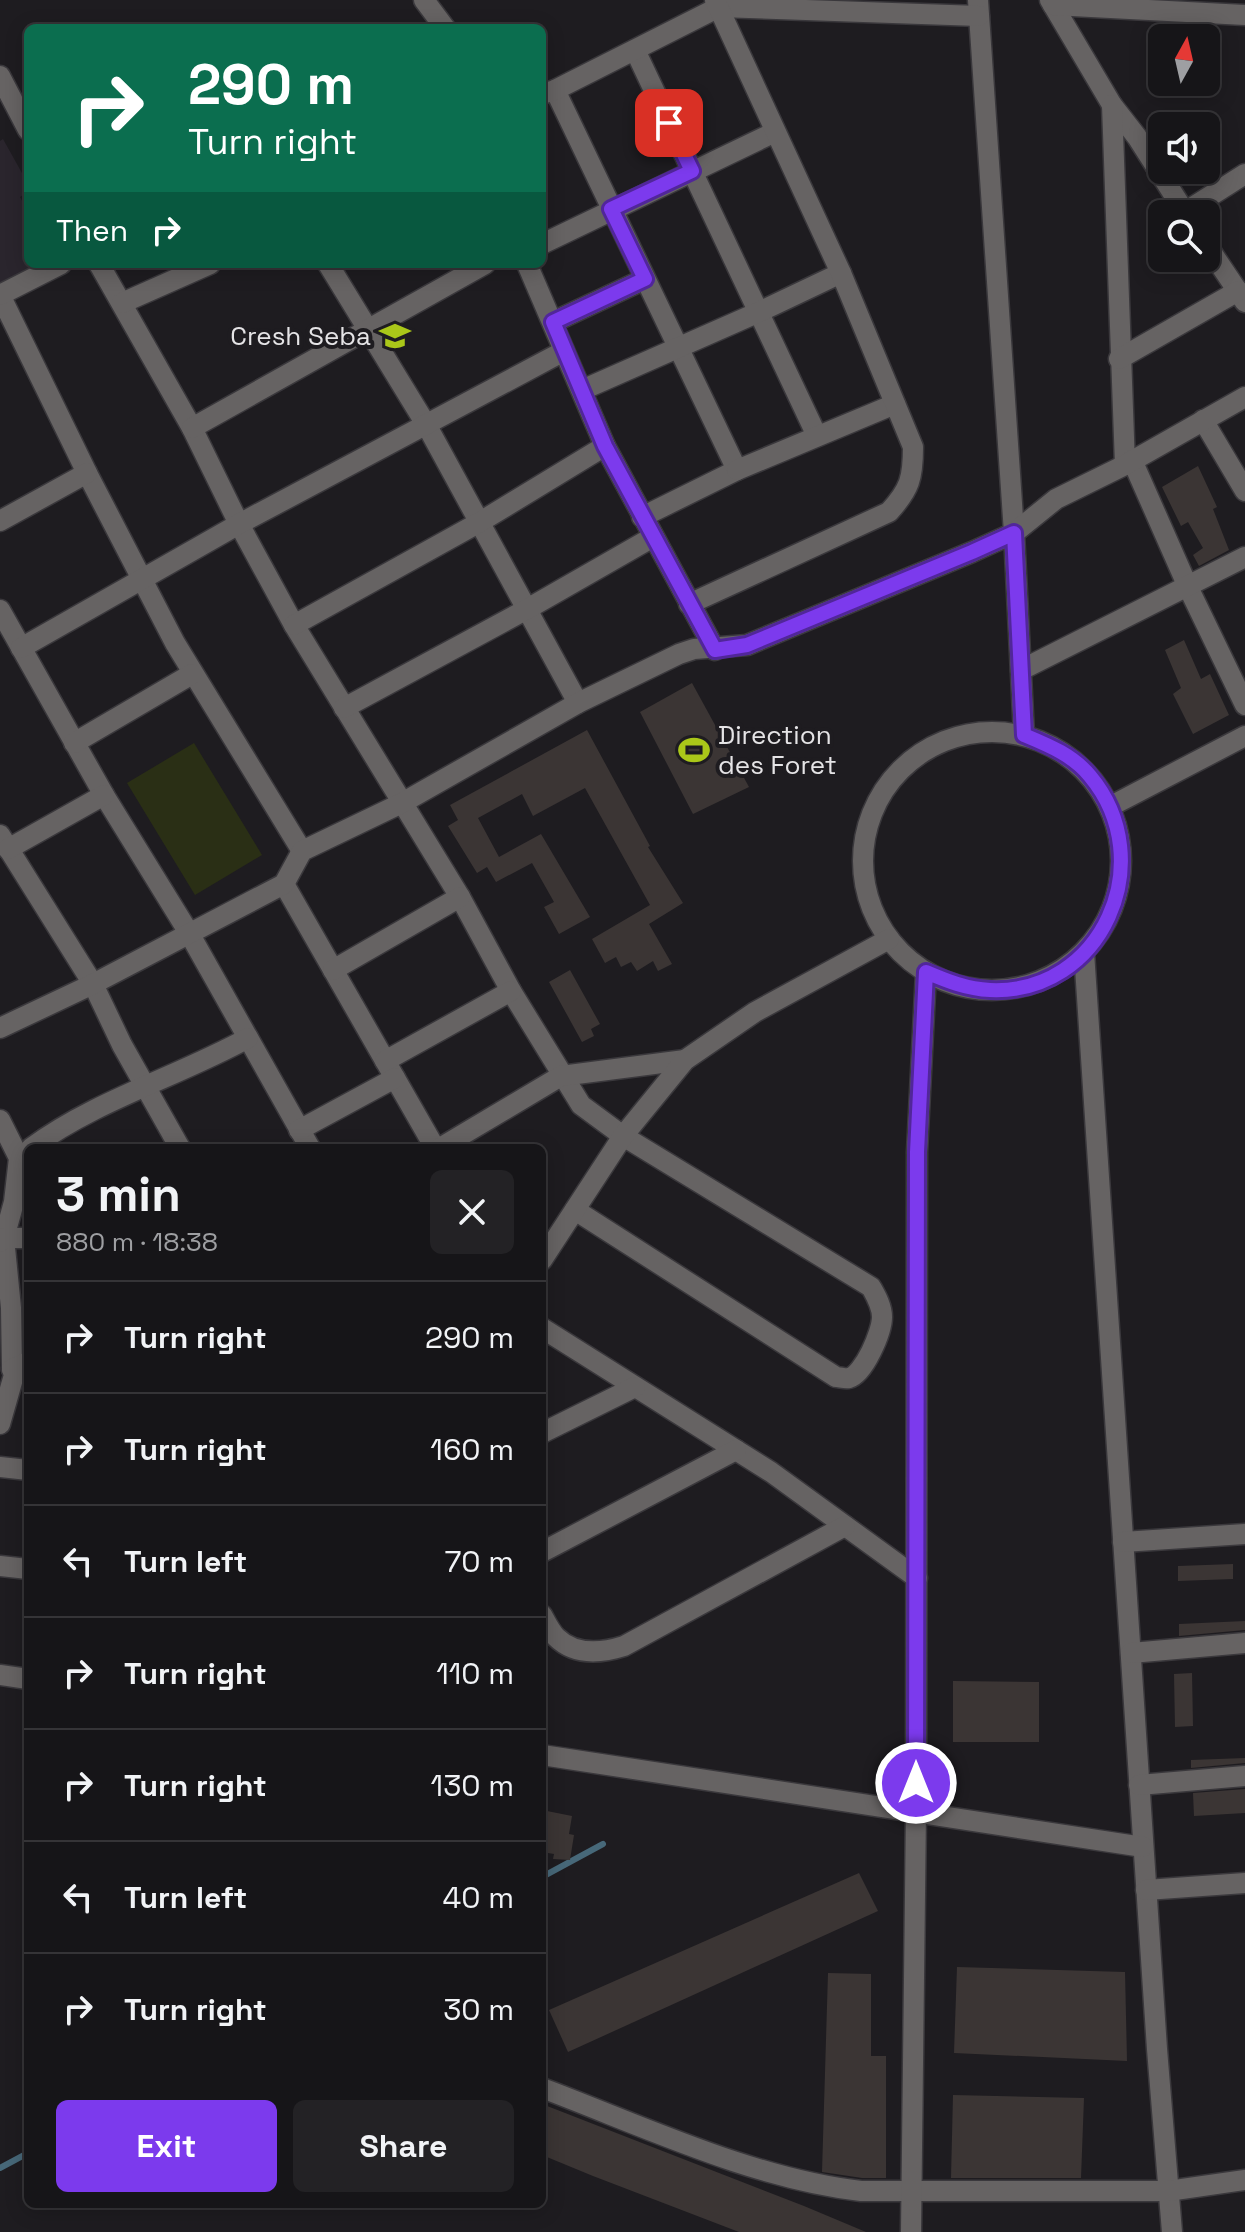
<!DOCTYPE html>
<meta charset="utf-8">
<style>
:root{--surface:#161518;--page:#232225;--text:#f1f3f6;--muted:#9e9fa2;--line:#353437;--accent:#7c3aed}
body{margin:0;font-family:"Space Grotesk",sans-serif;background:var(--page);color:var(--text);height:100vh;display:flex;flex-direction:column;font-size:30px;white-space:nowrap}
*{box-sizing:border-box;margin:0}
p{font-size:26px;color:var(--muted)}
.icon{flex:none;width:44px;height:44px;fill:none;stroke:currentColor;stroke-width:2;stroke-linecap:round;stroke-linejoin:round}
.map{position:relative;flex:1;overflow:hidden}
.panel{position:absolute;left:24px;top:1144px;width:522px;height:1064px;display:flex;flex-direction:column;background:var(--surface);border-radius:12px;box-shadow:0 4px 20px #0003,0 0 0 2px var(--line)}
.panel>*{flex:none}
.top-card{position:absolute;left:24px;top:24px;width:522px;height:244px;border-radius:12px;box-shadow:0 4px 20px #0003,0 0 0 2px var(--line);background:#0b6e4f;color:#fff;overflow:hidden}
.needle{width:52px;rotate:8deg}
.buttons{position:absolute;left:1148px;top:24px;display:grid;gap:16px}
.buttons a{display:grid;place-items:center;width:72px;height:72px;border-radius:12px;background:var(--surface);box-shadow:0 4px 20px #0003,0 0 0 2px var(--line);font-size:40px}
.pin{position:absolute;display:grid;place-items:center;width:68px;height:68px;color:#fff;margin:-34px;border-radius:16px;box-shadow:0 4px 12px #0006}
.me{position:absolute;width:88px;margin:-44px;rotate:0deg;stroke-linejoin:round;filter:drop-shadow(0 0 6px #0008)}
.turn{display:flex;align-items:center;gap:28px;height:168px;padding:0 32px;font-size:36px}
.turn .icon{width:104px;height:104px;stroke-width:2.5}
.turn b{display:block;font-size:56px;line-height:68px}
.then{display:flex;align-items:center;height:76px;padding:0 32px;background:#0003;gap:16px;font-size:30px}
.round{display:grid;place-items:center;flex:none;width:84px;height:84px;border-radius:12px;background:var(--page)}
.overview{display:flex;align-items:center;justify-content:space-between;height:136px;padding:0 32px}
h1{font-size:48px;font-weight:700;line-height:60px}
.primary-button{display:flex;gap:16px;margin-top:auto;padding:16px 32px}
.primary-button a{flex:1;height:92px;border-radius:12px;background:var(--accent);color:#fff;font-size:32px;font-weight:700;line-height:92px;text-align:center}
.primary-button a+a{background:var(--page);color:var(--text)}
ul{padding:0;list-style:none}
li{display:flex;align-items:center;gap:24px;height:112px;padding:0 32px;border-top:2px solid var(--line)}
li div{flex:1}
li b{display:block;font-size:30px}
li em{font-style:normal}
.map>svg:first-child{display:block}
.built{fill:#2a252d}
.green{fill:#2a2f15}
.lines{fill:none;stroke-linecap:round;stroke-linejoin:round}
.stream{stroke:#476879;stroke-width:6}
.building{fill:#3b3534}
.street-casing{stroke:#3a383c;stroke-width:23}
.street{stroke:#666363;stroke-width:20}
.route-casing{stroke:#51269a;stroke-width:20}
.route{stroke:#7c3aed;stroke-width:14}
.labels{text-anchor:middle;stroke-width:8;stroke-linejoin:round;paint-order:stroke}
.poi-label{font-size:26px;fill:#e5e4e6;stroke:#1e1c20;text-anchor:end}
</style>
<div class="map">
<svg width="1245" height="2232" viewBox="0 0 1245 2232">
<rect width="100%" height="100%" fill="#1e1c20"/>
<path class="built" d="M3 139 27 182 22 186 26 193 20 197 28 212V264H40L0 287V141Z"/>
<path class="green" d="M194 743 262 855 195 895 127 783Z"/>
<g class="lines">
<g class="stream">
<path d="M542 1877 603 1844"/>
<path d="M0 2168 28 2153"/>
</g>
</g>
<g class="building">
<path d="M1198 466 1217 507 1213 509 1229 550 1199 566 1193 555 1203 548 1188 522 1181 526 1162 487Z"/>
<path d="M1184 640 1201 679 1210 674 1229 715 1193 734 1173 694 1181 688 1165 650Z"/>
<path d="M692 683 749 787 693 814 640 712Z"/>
<path d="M587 730 650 846 648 847 683 903 649 924 672 964 658 971 653 961 637 971 631 962 621 967 616 957 605 963 592 939 650 905 585 788 533 816 522 794 478 818 499 857 541 834 590 917 559 934 544 907 554 902 532 863 496 882 487 867 477 873 448 826 458 820 450 805Z"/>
<path d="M570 970 600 1024 591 1029 594 1036 582 1042 549 982Z"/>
<path d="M1233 1564V1579L1178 1581V1566Z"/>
<path d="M1245 1621V1630L1179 1636V1624Z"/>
<path d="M1192 1673 1193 1726 1175 1727 1174 1674Z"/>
<path d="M953 1681 1039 1682V1742H953Z"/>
<path d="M1245 1758V1763L1191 1768V1760Z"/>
<path d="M1245 1789V1813L1194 1816 1193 1793Z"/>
<path d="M542 1810 572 1816 569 1834 574 1835 570 1860 553 1859 554 1854 542 1852Z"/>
<path d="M859 1873 878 1911 568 2052 549 2010Z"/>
<path d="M957 1967 1125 1972 1127 2061 954 2053Z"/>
<path d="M828 1973 871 1974V2056H886V2178H862L822 2172Z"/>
<path d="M953 2095 1084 2098 1081 2178H951Z"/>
<path d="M542 2104 804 2206 866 2232H739L593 2176 542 2155Z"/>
</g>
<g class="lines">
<defs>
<g id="street">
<path d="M424 0 445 28"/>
<path d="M978 0 1014 533 1024 735"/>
<path d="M1050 0 1112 105 1137 137 1186 214"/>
<path d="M1053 5 1245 15"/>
<path d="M635 50 817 436"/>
<path d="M0 76 28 130"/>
<path d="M555 90 737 470 642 517"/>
<path d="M542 94 555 90 719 7 979 16"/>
<path d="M1112 105 1125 465"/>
<path d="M1185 212 1245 174"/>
<path d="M542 244 775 132"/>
<path d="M1206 244 1245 302"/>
<path d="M99 264 192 428 239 524 294 625 460 897 511 991 581 1105 623 1136 871 1287C876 1296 882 1306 882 1317 882 1332 864 1374 849 1378 845 1379 840 1377 836 1377L575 1210"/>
<path d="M328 264 427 426 578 703"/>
<path d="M527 264 605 446 715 650"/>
<path d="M0 295 87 473 175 643 302 851"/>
<path d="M0 295 61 264"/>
<path d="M122 303 210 264"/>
<path d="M553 322 645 279"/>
<path d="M1119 359 1238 291"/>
<path d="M582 390 759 312 841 273"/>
<path d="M1203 420 1245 491"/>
<path d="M192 428 485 264"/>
<path d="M1132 460 1188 587 1245 705"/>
<path d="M737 470 895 404"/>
<path d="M0 521 87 473"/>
<path d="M689 604 889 512C910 489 913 478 913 447L841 273 715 0"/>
<path d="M0 610 104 795 189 933 310 1148"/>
<path d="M294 625 480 522 605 446"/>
<path d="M21 648 239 524 564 351"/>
<path d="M1021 670 1245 557"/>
<path d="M344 708 529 608 653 537"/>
<circle cx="992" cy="861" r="129"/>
<path d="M74 743 192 674"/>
<path d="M1111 806 1245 736"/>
<path d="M0 835 93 984 122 1045 180 1148"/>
<path d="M8 849 104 795"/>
<path d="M284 884 435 1148"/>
<path d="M1084 952 1157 2049 1172 2232"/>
<path d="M333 970 460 897"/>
<path d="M0 1028 93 984 284 884 302 851 402 803 578 703 679 654 694 649 747 645 972 552 1014 533 1056 499 1125 465 1245 397"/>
<path d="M385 1061 511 991"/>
<path d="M0 1120 19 1158 14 1202 4 1238 11 1308 12 1369"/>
<path d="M299 1130 395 1078"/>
<path d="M31 1148C96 1100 177 1077 248 1038"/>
<path d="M440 1148 561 1076 685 1060"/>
<path d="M0 1242 4 1238H28"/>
<path d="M542 1260 623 1136 685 1060 755 1012 889 939"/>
<path d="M542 1328 771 1472 917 1578"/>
<path d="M0 1424 14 1375 12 1369 28 1362"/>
<path d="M542 1433 635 1387"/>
<path d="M0 1467 28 1470"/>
<path d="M1123 1542 1245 1534"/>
<path d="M542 1552 736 1450"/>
<path d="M0 1566 28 1569"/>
<path d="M542 1615C546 1622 550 1631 556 1637 575 1656 602 1653 624 1646L845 1526"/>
<path d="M1131 1653 1245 1643"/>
<path d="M0 1675 28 1679"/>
<path d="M542 1755 1143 1847"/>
<path d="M1139 1785 1245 1776"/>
<path d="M1146 1890 1245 1883"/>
<path d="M542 2088C643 2126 754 2179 861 2191H1168L1245 2180"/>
<path d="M911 2232 916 1810 917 1152 926 972"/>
</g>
</defs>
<use href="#street" class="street-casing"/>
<use href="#street" class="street"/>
</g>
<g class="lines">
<defs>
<path id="route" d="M669 123 692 171 611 209 645 279 553 322 605 446 715 650 747 645 972 552 1014 533 1024 735C1048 745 1073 755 1090 776 1161 861 1102 995 990 990 967 989 947 981 926 972L917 1152 916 1783"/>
</defs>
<use href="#route" class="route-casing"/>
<use href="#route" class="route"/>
</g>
<defs>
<symbol id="school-bare" viewBox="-9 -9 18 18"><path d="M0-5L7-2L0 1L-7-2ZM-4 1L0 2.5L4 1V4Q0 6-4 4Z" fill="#aac719" stroke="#1e1c20" stroke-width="2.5" paint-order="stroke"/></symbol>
<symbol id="stadium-bare" viewBox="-9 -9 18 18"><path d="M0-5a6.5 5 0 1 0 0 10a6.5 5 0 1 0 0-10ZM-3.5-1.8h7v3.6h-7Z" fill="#aac719" stroke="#1e1c20" stroke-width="2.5" paint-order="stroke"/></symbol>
</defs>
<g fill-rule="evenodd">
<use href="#school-bare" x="373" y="314" width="44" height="44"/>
<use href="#stadium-bare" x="672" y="728" width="44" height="44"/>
</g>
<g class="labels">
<g class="poi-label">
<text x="371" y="345">Cresh Seba</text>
<text x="718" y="744" text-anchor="start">Direction<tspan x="718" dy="30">des Foret</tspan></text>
</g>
</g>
</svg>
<div class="buttons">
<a><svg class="needle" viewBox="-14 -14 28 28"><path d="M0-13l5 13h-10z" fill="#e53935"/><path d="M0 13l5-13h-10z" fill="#9e9fa2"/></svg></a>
<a><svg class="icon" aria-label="sound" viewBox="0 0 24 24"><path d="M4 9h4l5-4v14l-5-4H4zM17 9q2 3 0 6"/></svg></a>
<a><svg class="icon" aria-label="search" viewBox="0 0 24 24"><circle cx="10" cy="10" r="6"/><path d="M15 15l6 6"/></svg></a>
</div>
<div class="pin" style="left:669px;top:123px;background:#d93025"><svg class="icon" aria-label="arrive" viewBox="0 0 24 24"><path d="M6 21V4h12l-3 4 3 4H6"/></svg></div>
<svg class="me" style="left:916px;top:1783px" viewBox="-20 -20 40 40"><circle r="17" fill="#7c3aed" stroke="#fff" stroke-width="3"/><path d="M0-11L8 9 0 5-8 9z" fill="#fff"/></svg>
<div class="top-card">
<div class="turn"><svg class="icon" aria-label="right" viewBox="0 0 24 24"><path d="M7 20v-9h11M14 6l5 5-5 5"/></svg><div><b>290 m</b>Turn right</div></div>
<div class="then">Then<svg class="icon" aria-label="right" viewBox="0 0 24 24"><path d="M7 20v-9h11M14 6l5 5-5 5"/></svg></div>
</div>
<section class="panel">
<div class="overview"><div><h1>3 min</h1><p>880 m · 18:38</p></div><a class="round"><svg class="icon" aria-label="close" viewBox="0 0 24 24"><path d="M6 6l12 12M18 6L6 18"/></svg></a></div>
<ul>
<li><svg class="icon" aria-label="right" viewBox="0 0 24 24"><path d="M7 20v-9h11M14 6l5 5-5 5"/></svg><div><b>Turn right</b></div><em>290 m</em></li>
<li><svg class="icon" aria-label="right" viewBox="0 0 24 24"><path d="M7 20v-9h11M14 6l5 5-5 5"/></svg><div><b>Turn right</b></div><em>160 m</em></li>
<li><svg class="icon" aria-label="left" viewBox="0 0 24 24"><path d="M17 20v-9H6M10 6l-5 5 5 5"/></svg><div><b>Turn left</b></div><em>70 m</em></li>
<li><svg class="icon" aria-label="right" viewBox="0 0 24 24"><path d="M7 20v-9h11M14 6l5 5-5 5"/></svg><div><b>Turn right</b></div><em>110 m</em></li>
<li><svg class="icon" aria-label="right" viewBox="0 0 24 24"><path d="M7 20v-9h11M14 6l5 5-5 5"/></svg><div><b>Turn right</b></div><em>130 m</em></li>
<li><svg class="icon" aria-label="left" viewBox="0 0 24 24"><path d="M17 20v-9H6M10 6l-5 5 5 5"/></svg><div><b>Turn left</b></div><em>40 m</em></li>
<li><svg class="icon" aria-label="right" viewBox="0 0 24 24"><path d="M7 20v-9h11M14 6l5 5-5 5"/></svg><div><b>Turn right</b></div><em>30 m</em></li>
</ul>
<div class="primary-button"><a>Exit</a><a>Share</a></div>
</section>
</div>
